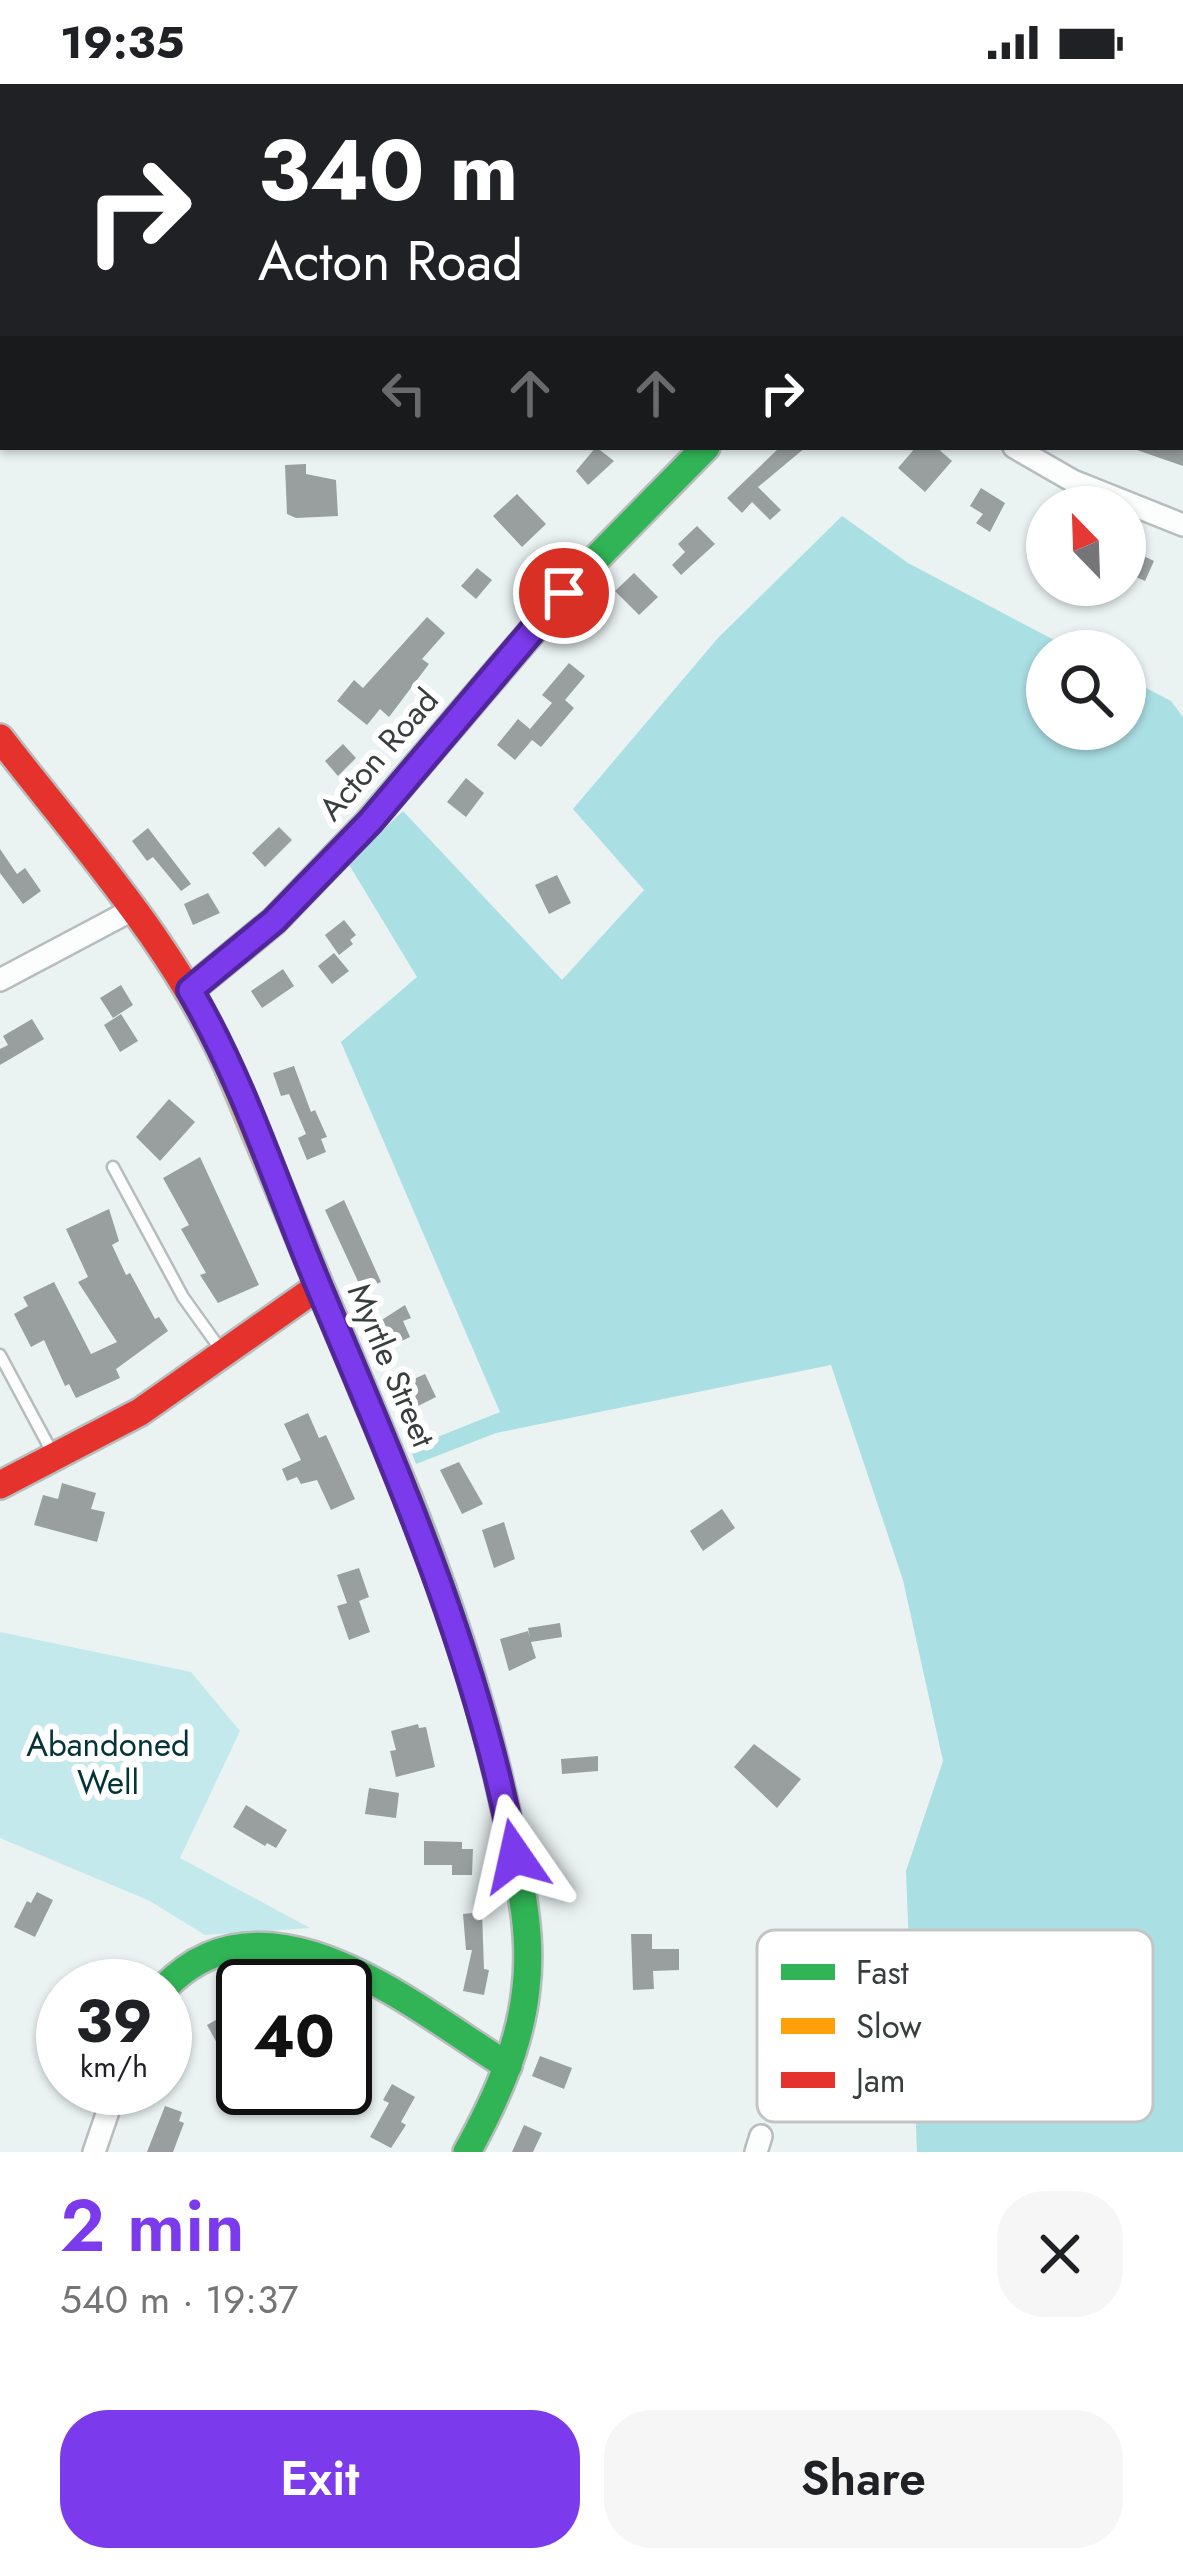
<!DOCTYPE html>
<meta charset="utf-8">
<style>
:root{--surface:#fff;--page:#f6f6f6;--text:#202124;--muted:#757577;--accent:#7c3aed}
body{margin:0;font-family:Jost,sans-serif;background:var(--page);color:var(--text);height:100vh;display:flex;flex-direction:column;font-size:45px;white-space:nowrap}
*{box-sizing:border-box;margin:0}
p{font-size:39px;color:var(--muted)}
.icon{flex:none;width:66px;height:66px;fill:none;stroke:currentColor;stroke-width:2;stroke-linecap:round;stroke-linejoin:round}
.map{position:relative;height:2068px;overflow:hidden}
.panel{display:flex;flex-direction:column;background:var(--surface);flex:1}
.panel>*{flex:none}
.banner{position:absolute;left:0px;top:0px;width:1185px;height:366px;box-shadow:0 3px 9px #0004;background:#202124;color:#fff;overflow:hidden}
.needle{width:78px;rotate:337deg}
.controls{position:absolute;left:1026px;top:402px;display:grid;gap:24px}
.controls a{display:grid;place-items:center;width:120px;height:120px;border-radius:50%;background:var(--surface);box-shadow:0 3px 9px #0004;font-size:60px}
.speed{position:absolute;left:36px;top:1875px;display:flex;gap:24px;font-size:60px;font-weight:700;text-align:center}
.speed>*{display:grid;place-content:center;width:156px;height:156px;border-radius:50%;background:var(--surface);box-shadow:0 3px 9px #0004;line-height:1}
.speed small{font-size:30px;font-weight:400}
.speed .limit{border:6px solid #111;border-radius:18px;background:#fff;color:#111}
.pin{position:absolute;display:grid;place-items:center;width:102px;height:102px;color:#fff;margin:-51px;border:6px solid #fff;border-radius:50%;box-shadow:0 3px 12px #0007}
.me{position:absolute;width:132px;margin:-66px;rotate:349deg;stroke-linejoin:round;filter:drop-shadow(0 0 9px #0008)}
.turn{display:flex;align-items:center;gap:42px;height:252px;padding:0 60px;font-size:54px}
.turn .icon{width:156px;height:156px;stroke-width:2.5}
.turn b{display:block;font-size:84px;line-height:102px}
.lanes{display:flex;align-items:center;height:114px;padding:0 60px;background:#0003;justify-content:center;gap:60px;direction:ltr}
.lanes .off{opacity:.35}
.round{display:grid;place-items:center;flex:none;width:126px;height:126px;border-radius:48px;background:var(--page)}
.overview{display:flex;align-items:center;justify-content:space-between;height:204px;padding:0 60px}
h1{font-size:72px;font-weight:600;line-height:90px;color:var(--accent)}
.cta{display:flex;gap:24px;margin-top:auto;padding:24px 60px}
.cta a{flex:1;height:138px;border-radius:48px;background:var(--accent);color:#fff;font-size:48px;font-weight:600;line-height:138px;text-align:center}
.cta a+a{background:var(--page);color:var(--text)}
.status{display:flex;justify-content:space-between;align-items:center;height:84px;padding:0 60px;background:var(--surface);direction:ltr}
.status svg{height:33px;fill:currentColor}
.map>svg:first-child{display:block}
.green{fill:#c4e9ec}
.forest{fill:#aadfe4}
.building{fill:#999f9f}
.lines{fill:none;stroke-linecap:round;stroke-linejoin:round}
.lane-casing{stroke:#b7bdbd;stroke-width:15}
.street-casing{stroke:#b7bdbd;stroke-width:26}
.fast-casing{stroke:#b7bdbd;stroke-width:32}
.slow-casing{stroke:#b7bdbd;stroke-width:32}
.jam-casing{stroke:#b7bdbd;stroke-width:32}
.lane{stroke:#fcfdfd;stroke-width:10}
.street{stroke:#fcfdfd;stroke-width:21}
.fast{stroke:#30b455;stroke-width:27}
.slow{stroke:#ff9f0a;stroke-width:27}
.jam{stroke:#e5322d;stroke-width:27}
.route-casing{stroke:#51269a;stroke-width:30}
.route{stroke:#7c3aed;stroke-width:21}
.labels{text-anchor:middle;stroke-width:12;stroke-linejoin:round;paint-order:stroke}
.street-label{font-size:33px;fill:#383e3e;stroke:#fff}
.park-label{font-size:33px;fill:#053438;stroke:#fff}
.key{fill:#fff;stroke:#c3c5c5;stroke-width:3}
.key-label{font-size:33px;fill:#383e3e}
</style>
<div class="status"><b>19:35</b><svg viewBox="0 0 49 12"><path d="M0 12V9h3v3zM5 12V6h3v6zM10 12V3h3v9zM15 12V0h3v12zM26 1h20v11H26zM47 4h2v5h-2z"/></svg></div>
<div class="map">
<svg width="1183" height="2068" viewBox="0 0 1183 2068">
<rect width="100%" height="100%" fill="#eaf2f2"/>
<path class="green" d="M0 1548 191 1588 240 1647 180 1774 310 1844 205 1851 150 1817 0 1754Z"/>
<path class="forest" d="M842 432 908 479 1075 567H1047V645H1125V593L1171 617 1183 633V2068H917L906 1787 943 1677 903 1496 831 1281 496 1349 416 1380 410 1364 500 1328 341 958 417 893 348 779 403 727 562 896 644 806 573 725 718 554Z"/>
<g class="building">
<path d="M596 363 614 377 588 401 576 387Z"/>
<path d="M780 363H806L758 403 781 426 770 436 752 418 742 429 727 414Z"/>
<path d="M916 363H936L952 377 925 408 898 384Z"/>
<path d="M1134 363H1183V382L1134 365Z"/>
<path d="M306 380V390L336 396 338 432 296 434 287 430 285 381Z"/>
<path d="M981 404 1005 419 990 448 976 439 983 430 970 422Z"/>
<path d="M517 410 546 440 522 463 493 432Z"/>
<path d="M697 442 715 460 681 491 672 481 685 468 678 460Z"/>
<path d="M1125 463 1154 477 1145 497 1125 488Z"/>
<path d="M477 484 492 496 476 515 461 502Z"/>
<path d="M634 489 658 513 639 531 615 507Z"/>
<path d="M427 533 445 549 422 575 429 580 389 633 380 625 367 641 337 617 354 596 363 604Z"/>
<path d="M569 579 585 592 565 616 574 624 541 663 532 656 515 676 497 661 518 635 530 645 552 619 542 611Z"/>
<path d="M343 660 356 674 338 692 325 677Z"/>
<path d="M466 694 484 709 466 733 447 718Z"/>
<path d="M279 743 292 756 265 783 252 769Z"/>
<path d="M148 744 191 800 181 807 153 773 147 777 132 757Z"/>
<path d="M0 765 17 790 25 784 41 807 23 820 0 789Z"/>
<path d="M557 791 571 819 549 830 535 801Z"/>
<path d="M208 809 220 829 193 841 184 820Z"/>
<path d="M344 836 356 851 350 856 353 860 339 871 325 851Z"/>
<path d="M334 869 349 887 332 900 318 882Z"/>
<path d="M283 885 294 902 262 924 251 907Z"/>
<path d="M121 901 133 921 113 934 100 914Z"/>
<path d="M121 930 138 957 120 968 104 941Z"/>
<path d="M32 935 44 955 0 981V965L8 961 3 952Z"/>
<path d="M294 982 311 1028 315 1026 327 1053 321 1055 326 1068 307 1076 298 1054 306 1050 289 1010 281 1012 273 989Z"/>
<path d="M169 1015 195 1038 160 1077 136 1053Z"/>
<path d="M200 1073 259 1201 218 1219 200 1191 206 1189 181 1145 189 1141 163 1094Z"/>
<path d="M344 1116 381 1198 362 1206 325 1126Z"/>
<path d="M109 1125 119 1157 112 1161 126 1191 130 1189 155 1235 159 1233 168 1247 116 1285 120 1294 76 1314 69 1300 65 1302 44 1256 31 1263 14 1230 28 1222 23 1213 54 1198 91 1270 117 1258 78 1198 88 1193 66 1145Z"/>
<path d="M405 1221 411 1234 403 1237 410 1253 389 1263 377 1239Z"/>
<path d="M425 1290 436 1313 416 1323 405 1299Z"/>
<path d="M308 1329 319 1354 326 1351 355 1415 331 1426 317 1396 301 1400 297 1393 287 1397 282 1385 301 1376 284 1340Z"/>
<path d="M459 1378 483 1420 462 1430 440 1386Z"/>
<path d="M62 1399 96 1409 91 1425 105 1428 97 1458 34 1441 43 1411 58 1415Z"/>
<path d="M722 1425 735 1444 703 1467 690 1447Z"/>
<path d="M504 1438 515 1475 494 1484 482 1446Z"/>
<path d="M359 1484 369 1513 359 1517 370 1548 349 1556 337 1522 347 1519 337 1491Z"/>
<path d="M560 1539 562 1553 531 1558 536 1574 509 1587 500 1555 528 1547 530 1554 528 1544Z"/>
<path d="M418 1640 419 1644 426 1643 435 1683 396 1693 390 1667 396 1666 391 1647Z"/>
<path d="M754 1660 801 1695 777 1724 734 1683Z"/>
<path d="M598 1672V1687L562 1690 561 1675Z"/>
<path d="M369 1704 399 1709 396 1734 365 1730Z"/>
<path d="M246 1721 287 1746 276 1764 267 1759 265 1762 233 1743Z"/>
<path d="M424 1757 462 1758V1765H473L472 1791H452V1781H424Z"/>
<path d="M37 1808 53 1816 35 1853 14 1843 27 1817 31 1819Z"/>
<path d="M482 1828 484 1885 489 1886 484 1911 463 1907 472 1866H466L463 1830Z"/>
<path d="M631 1850H652V1865H679V1886L653 1887 654 1905 633 1906Z"/>
<path d="M243 1921V1947L218 1961 207 1941Z"/>
<path d="M540 1972 572 1984 564 2005 532 1992Z"/>
<path d="M392 2000 415 2013 401 2038 406 2041 391 2064 370 2053 389 2019 383 2016Z"/>
<path d="M165 2022 182 2028 179 2037 184 2039 173 2068H147Z"/>
<path d="M524 2041 542 2049 533 2068H512Z"/>
</g>
<g class="lines">
<defs>
<g id="lane">
<path d="M113 1083 183 1213 221 1266"/>
<path d="M0 1271 52 1368"/>
</g>
<g id="street">
<path d="M79 0 94 3"/>
<path d="M1182 306H1183"/>
<path d="M1014 363 1073 397 1183 441"/>
<path d="M0 896 132 826"/>
<path d="M94 2068 116 2004"/>
<path d="M756 2068 761 2052"/>
</g>
<g id="fast">
<path d="M190 906 274 837 369 738 582 489 706 363"/>
<path d="M408 1414C452 1525 490 1640 512 1758 522 1806 532 1855 526 1904 520 1963 495 2017 467 2068"/>
<path d="M165 1903C268 1797 414 1924 508 1982"/>
</g>
<path id="slow" d="M233 994 408 1414"/>
<g id="jam">
<path d="M0 654C84 763 179 866 233 994"/>
<path d="M0 1401 140 1328 319 1202"/>
</g>
</defs>
<use href="#lane" class="lane-casing"/>
<use href="#street" class="street-casing"/>
<use href="#fast" class="fast-casing"/>
<use href="#slow" class="slow-casing"/>
<use href="#jam" class="jam-casing"/>
<use href="#lane" class="lane"/>
<use href="#street" class="street"/>
<use href="#fast" class="fast"/>
<use href="#slow" class="slow"/>
<use href="#jam" class="jam"/>
</g>
<g class="lines">
<defs>
<path id="route" d="M515 1772C476 1568 398 1391 318 1201 277 1103 244 998 190 906L274 837 370 738 564 509"/>
</defs>
<use href="#route" class="route-casing"/>
<use href="#route" class="route"/>
</g>
<g class="labels">
<g class="street-label">
<text transform="translate(378 670) rotate(-49)" y="12">Acton Road</text>
<text transform="translate(392 1281) rotate(67)" y="12">Myrtle Street</text>
</g>
<g class="park-label">
<text x="108" y="1672">Abandoned<tspan x="108" dy="38">Well</tspan></text>
</g>
</g>
<rect x="757" y="1846" width="396" height="192" rx="18" class="key"/>
<rect x="781" y="1880" width="54" height="16" fill="#30b455"/>
<rect x="781" y="1934" width="54" height="16" fill="#ff9f0a"/>
<rect x="781" y="1988" width="54" height="16" fill="#e5322d"/>
<g class="key-label">
<text x="856" y="1900">Fast</text>
<text x="856" y="1954">Slow</text>
<text x="856" y="2008">Jam</text>
</g>
</svg>
<div class="controls">
<a><svg class="needle" viewBox="-14 -14 28 28"><path d="M0-13l5 13h-10z" fill="#e53935"/><path d="M0 13l5-13h-10z" fill="#757577"/></svg></a>
<a><svg class="icon" aria-label="search" viewBox="0 0 24 24"><circle cx="10" cy="10" r="6"/><path d="M15 15l6 6"/></svg></a>
</div>
<div class="speed"><div>39<small>km/h</small></div><div class="limit">40</div></div>
<div class="pin" style="left:564px;top:509px;background:#d93025"><svg class="icon" aria-label="arrive" viewBox="0 0 24 24"><path d="M6 21V4h12l-3 4 3 4H6"/></svg></div>
<svg class="me" style="left:515px;top:1772px" viewBox="-20 -20 40 40"><path d="M0-17L14 15 0 8-14 15z" fill="#7c3aed" stroke="#fff" stroke-width="4"/></svg>
<div class="banner">
<div class="turn"><svg class="icon" aria-label="right" viewBox="0 0 24 24"><path d="M7 20v-9h11M14 6l5 5-5 5"/></svg><div><b>340 m</b>Acton Road</div></div>
<div class="lanes"><svg class="icon off" aria-label="left" viewBox="0 0 24 24"><path d="M17 20v-9H6M10 6l-5 5 5 5"/></svg><svg class="icon off" aria-label="ahead" viewBox="0 0 24 24"><path d="M12 20V5M6 11l6-6 6 6"/></svg><svg class="icon off" aria-label="ahead" viewBox="0 0 24 24"><path d="M12 20V5M6 11l6-6 6 6"/></svg><svg class="icon" aria-label="right" viewBox="0 0 24 24"><path d="M7 20v-9h11M14 6l5 5-5 5"/></svg></div>
</div>
</div>
<section class="panel">
<div class="overview"><div><h1>2 min</h1><p>540 m · 19:37</p></div><a class="round"><svg class="icon" aria-label="close" viewBox="0 0 24 24"><path d="M6 6l12 12M18 6L6 18"/></svg></a></div>
<div class="cta"><a>Exit</a><a>Share</a></div>
</section>
